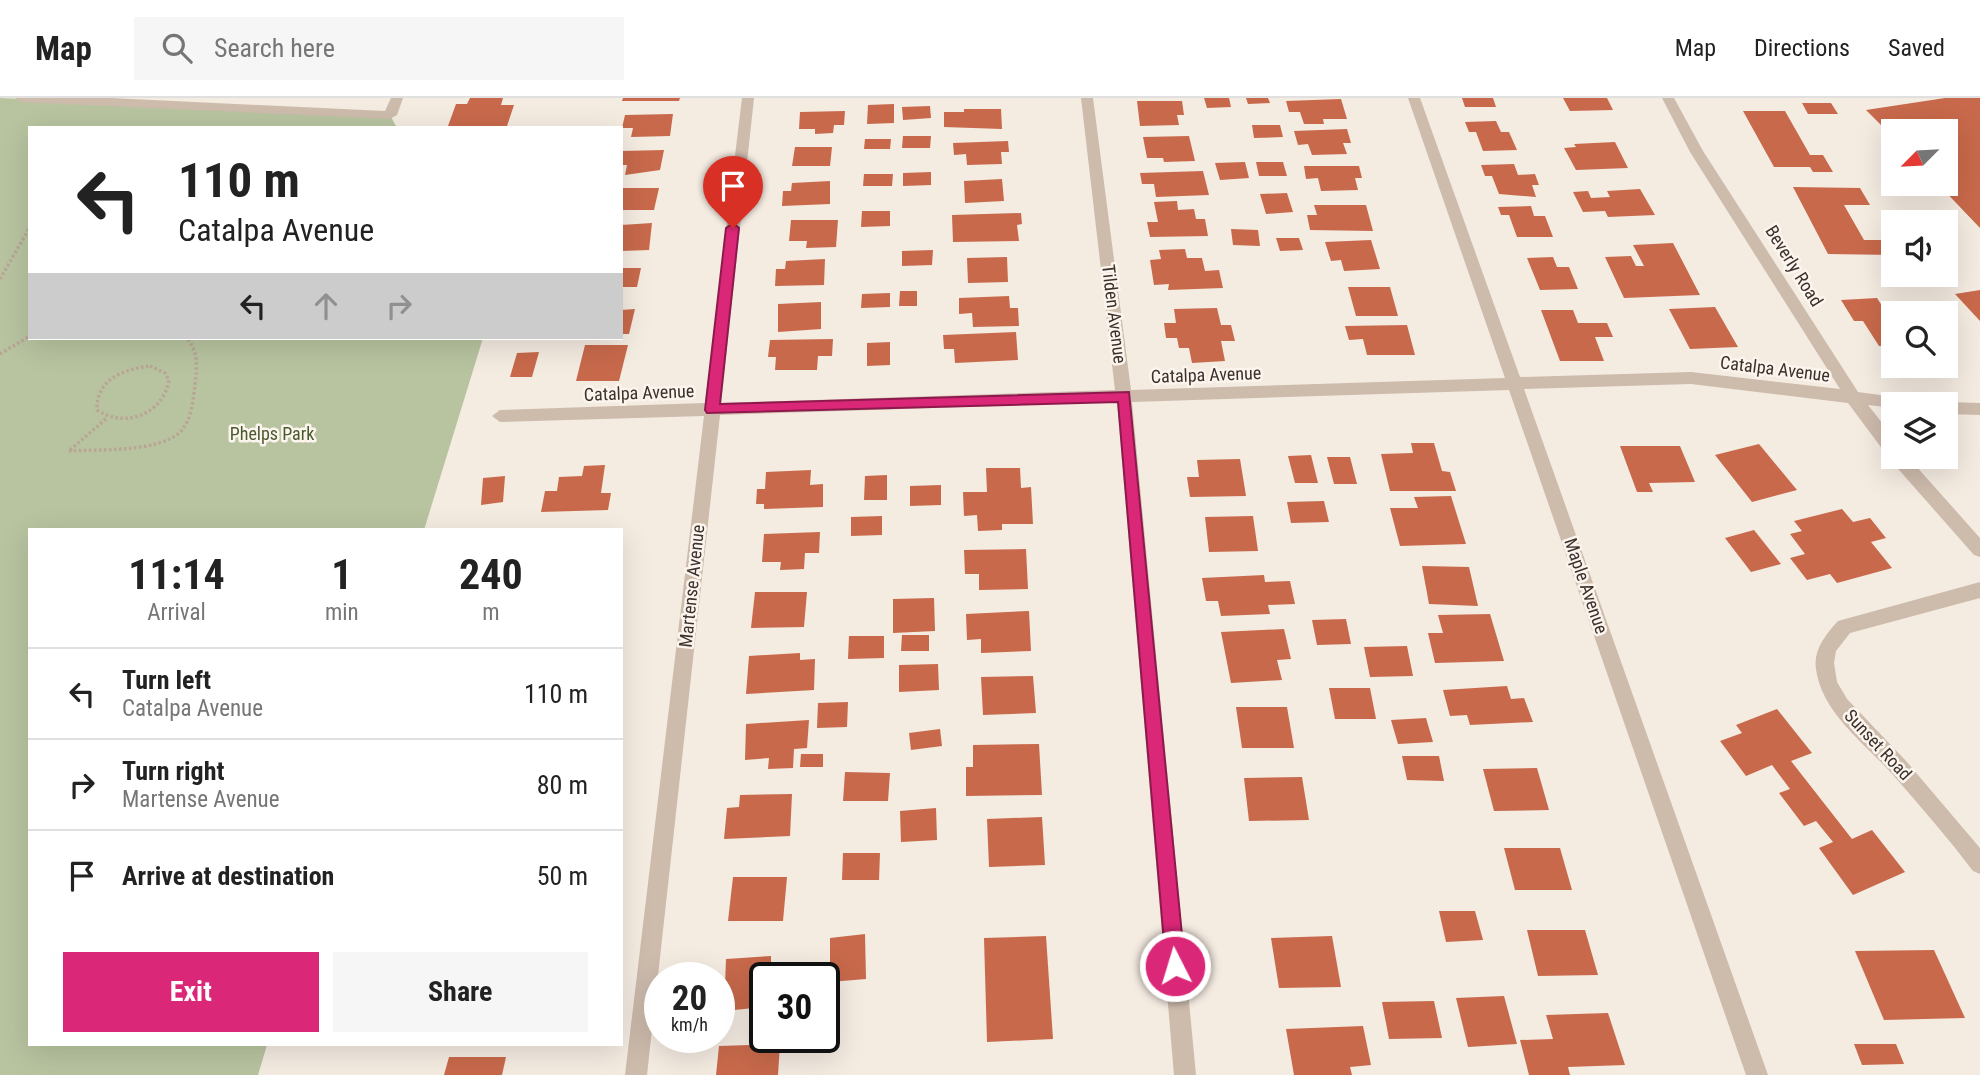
<!DOCTYPE html>
<style>
:root{--surface:#fff;--page:#f6f6f6;--text:#222;--muted:#767676;--line:#e0e0e0;--accent:#db2777}
body{margin:0;font-family:"Roboto Condensed",sans-serif;background:var(--page);color:var(--text);height:100vh;display:flex;flex-direction:column;font-size:26px;white-space:nowrap}
*{box-sizing:border-box;margin:0}
p{font-size:23px;color:var(--muted)}
.icon{flex:none;width:38px;height:38px;fill:none;stroke:currentColor;stroke-width:2;stroke-linecap:round;stroke-linejoin:round}
.map{position:relative;flex:1;overflow:hidden}
.details{position:absolute;left:28px;top:430px;width:595px;height:518px;display:flex;flex-direction:column;background:var(--surface);border-radius:0px;box-shadow:0 7px 28px #0002}
.details>*{flex:none}
.hud{position:absolute;left:28px;top:28px;width:595px;height:214px;border-radius:0px;box-shadow:0 7px 28px #0002;background:#fff;color:var(--text);overflow:hidden}
.needle{width:46px;rotate:246deg}
.buttons{position:absolute;left:1881px;top:21px;display:grid;gap:14px}
.buttons a{display:grid;place-items:center;width:77px;height:77px;border-radius:0px;background:var(--surface);box-shadow:0 7px 28px #0002;font-size:35px}
.speed{position:absolute;left:644px;top:864px;display:flex;gap:14px;font-size:35px;font-weight:700;text-align:center}
.speed>*{display:grid;place-content:center;width:91px;height:91px;border-radius:50%;background:var(--surface);box-shadow:0 7px 28px #0002;line-height:1}
.speed small{font-size:18px;font-weight:400}
.speed .limit{border:4px solid #111;border-radius:10px;background:#fff;color:#111}
.pin{position:absolute;display:grid;place-items:center;width:60px;height:60px;color:#fff;margin:-72px -30px;border-radius:50% 50% 50% 0;rotate:-45deg;box-shadow:0 0 7px #0007}
.pin .icon{rotate:45deg}
.me{position:absolute;width:77px;margin:-38px;rotate:355deg;stroke-linejoin:round;filter:drop-shadow(0 0 5px #0008)}
.turn{display:flex;align-items:center;gap:24px;height:147px;padding:0 35px;font-size:32px}
.turn .icon{width:91px;height:91px;stroke-width:2.5}
.turn b{display:block;font-size:49px;line-height:60px}
.lanes{display:flex;align-items:center;height:66px;padding:0 35px;background:#0003;justify-content:center;gap:35px;direction:ltr}
.lanes .off{opacity:.35}
.eta{display:flex;justify-content:space-evenly;align-items:center;height:119px;text-align:center}
.eta b{font-size:42px;font-weight:700;line-height:49px}
.button{display:flex;gap:14px;margin-top:auto;padding:14px 35px}
.button a{flex:1;height:80px;border-radius:0px;background:var(--accent);color:#fff;font-size:28px;font-weight:700;line-height:80px;text-align:center}
.button a+a{background:var(--page);color:var(--text)}
ul{padding:0;list-style:none}
li{display:flex;align-items:center;gap:21px;height:91px;padding:0 35px;border-top:2px solid var(--line)}
li div{flex:1}
li b{display:block;font-size:26px}
li em{font-style:normal}
header{display:flex;align-items:center;gap:42px;box-sizing:border-box;height:98px;padding:0 35px;background:var(--surface);border-bottom:2px solid var(--line)}
header strong{font-size:33px}
nav{display:flex;gap:38px;margin-inline-start:auto;font-size:24px}
.search{width:490px;height:63px;background:var(--page);display:flex;align-items:center;gap:18px;box-sizing:border-box;padding:0 24px;border-radius:0px;color:var(--muted);font-size:26px}
.map>svg:first-child{display:block}
.green{fill:#b8c4a0}
.building{fill:#c8694b}
.lines{fill:none;stroke-linecap:round;stroke-linejoin:round}
.path{stroke:#b9a596;stroke-width:3.5;stroke-dasharray:2.5 2.5;stroke-linecap:butt}
.minor{fill:#cdbbac;fill-rule:evenodd}
.route{fill:#db2777;stroke:#8e194d;stroke-width:2}
.labels{text-anchor:middle;stroke-width:5;stroke-linejoin:round;paint-order:stroke}
.street-label{font-size:18px;fill:#3b302b;stroke:#fbf5ee}
.park-label{font-size:18px;fill:#4a5a2e;stroke:#fbf5ee}
</style>
<header>
<strong>Map</strong>
<div class="search"><svg class="icon" aria-label="search" viewBox="0 0 24 24"><circle cx="10" cy="10" r="6"/><path d="M15 15l6 6"/></svg>Search here</div>
<nav><a>Map</a><a>Directions</a><a>Saved</a></nav>
</header>
<div class="map">
<svg width="1980" height="977" viewBox="0 0 1980 977">
<rect width="100%" height="100%" fill="#f4ebe1"/>
<path class="green" d="M0 0 390 17 397 30H30V240H483L424 432H30V947H267L258 977H0Z"/>
<g class="building">
<path d="M470 0H503L501 7H514L507 28H448L456 6H467Z"/>
<path d="M623 0H680L679 3H622Z"/>
<path d="M1204 0H1229L1231 9 1207 10Z"/>
<path d="M1246 0H1268L1270 5 1248 6Z"/>
<path d="M1462 0H1493L1496 9H1465Z"/>
<path d="M1563 0H1607L1613 12 1570 13Z"/>
<path d="M1945 0H1980V130L1938 86H1946V33H1894V40L1866 12Z"/>
<path d="M1341 1 1347 21H1323L1324 26H1304L1300 14H1289L1286 3Z"/>
<path d="M1137 3H1182L1184 17H1177L1179 27 1140 28Z"/>
<path d="M1802 5H1831L1838 16H1808Z"/>
<path d="M894 6V25L867 26 868 7Z"/>
<path d="M930 8 931 20 903 22 902 9Z"/>
<path d="M964 11H1001L1002 31 944 29V14H964Z"/>
<path d="M845 13 844 27H834L833 35 815 36V31H799L800 14Z"/>
<path d="M1743 13H1785L1810 57H1823L1833 74H1813L1810 69H1774Z"/>
<path d="M673 16 670 38 631 39 633 30H622L625 17Z"/>
<path d="M1496 23 1501 34H1509L1517 52 1483 53 1476 34H1469L1465 24Z"/>
<path d="M1252 27H1280L1283 39 1254 40Z"/>
<path d="M1347 31 1351 45H1343L1347 56 1312 57 1308 46 1298 47 1294 33Z"/>
<path d="M903 38H931L930 50H902Z"/>
<path d="M1189 38 1195 63 1164 64 1163 60H1147L1143 39Z"/>
<path d="M865 41H891L890 51H864Z"/>
<path d="M1008 43 1009 54H1001L1002 66 967 67 966 56 954 57 953 45Z"/>
<path d="M1615 44 1628 70 1576 72 1564 50 1576 49 1574 46Z"/>
<path d="M795 49H832L830 68H792Z"/>
<path d="M664 52 660 72 625 77 627 67H621V53Z"/>
<path d="M1245 64 1249 80 1220 82 1215 65Z"/>
<path d="M1256 64H1283L1287 78H1259Z"/>
<path d="M1514 66 1518 77 1535 76 1539 87H1532L1536 99 1499 96 1492 78H1485L1481 67Z"/>
<path d="M1304 68H1359L1362 80H1355L1358 92 1321 93 1318 80 1306 81Z"/>
<path d="M1203 73 1209 97 1156 99 1154 86H1142L1140 75Z"/>
<path d="M931 74V87L903 88V75Z"/>
<path d="M864 76H893L892 88H863Z"/>
<path d="M1002 81 1004 103 965 105 964 83Z"/>
<path d="M830 83V106L782 108 783 93H791L792 85Z"/>
<path d="M1881 83H1891L1898 94H1887Z"/>
<path d="M1793 89 1860 90 1870 107H1844L1864 142H1889L1894 157 1828 156Z"/>
<path d="M621 90H659L654 112H621Z"/>
<path d="M1640 91 1655 117 1608 119 1605 113 1583 114 1573 94 1588 93 1591 100 1610 99 1607 93Z"/>
<path d="M1287 95 1293 114 1266 116 1260 96Z"/>
<path d="M1177 103 1178 112 1194 111 1196 121H1205L1208 138 1150 139 1147 124H1158L1154 104Z"/>
<path d="M1314 107H1366L1373 133 1310 132 1307 117H1317Z"/>
<path d="M1531 108 1534 118H1545L1553 139H1517L1509 117H1501L1498 109Z"/>
<path d="M862 113H890V128L861 129Z"/>
<path d="M1021 115 1022 126 1017 127 1019 143 953 144 952 117Z"/>
<path d="M791 122H838L836 149 806 150 807 143H789Z"/>
<path d="M652 125 649 152 621 153V127Z"/>
<path d="M1231 131 1258 132 1260 148 1233 147Z"/>
<path d="M1276 140H1299L1303 152 1280 153Z"/>
<path d="M1371 142 1380 171 1344 173 1341 162 1331 163 1325 144Z"/>
<path d="M1673 145 1700 197 1624 200 1605 159 1631 158 1636 168H1644L1633 147Z"/>
<path d="M1185 151 1187 160H1202L1205 173 1219 172 1223 190 1168 192 1169 186 1154 187 1150 162 1161 161 1159 152Z"/>
<path d="M933 152 932 167 902 168V153Z"/>
<path d="M1007 159 1008 184 968 185 967 160Z"/>
<path d="M1553 159 1557 169H1569L1578 191 1540 192 1527 160Z"/>
<path d="M825 161 824 187 775 188 776 171H785L786 163Z"/>
<path d="M621 170H641L637 189H621Z"/>
<path d="M1348 189H1390L1398 218H1356Z"/>
<path d="M1980 192V223L1955 196Z"/>
<path d="M900 193H917V208H899Z"/>
<path d="M890 195V209L861 210 862 196Z"/>
<path d="M1009 198 1010 210H1018L1019 228 973 229 972 215 959 216V200Z"/>
<path d="M1877 200 1888 217H1894V248H1879L1863 223H1854L1841 202Z"/>
<path d="M821 204V231L778 234V206Z"/>
<path d="M1715 209 1738 249 1690 251 1669 211Z"/>
<path d="M1217 210 1221 227H1231L1235 243H1221L1225 263 1192 265 1189 250H1179L1177 240H1166L1164 225H1176L1174 211Z"/>
<path d="M635 211 629 236H621V212Z"/>
<path d="M1541 212H1573L1578 225H1607L1613 239H1595L1604 263H1560Z"/>
<path d="M1407 227 1415 257H1367L1363 241 1349 242 1345 228Z"/>
<path d="M1016 234 1018 262 955 265 954 251H944L943 237Z"/>
<path d="M833 241 832 258H818L817 272H775L776 259H768L770 242Z"/>
<path d="M890 244V267L867 268V245Z"/>
<path d="M585 247H628L619 283H576Z"/>
<path d="M539 254 532 279H510L517 255Z"/>
<path d="M1411 345H1434L1442 373 1450 374 1456 393H1390L1381 356 1413 355Z"/>
<path d="M1759 346 1797 392 1752 404 1715 357Z"/>
<path d="M1620 348H1680L1695 384 1649 385 1653 394H1637Z"/>
<path d="M1311 357 1318 385H1295L1288 358Z"/>
<path d="M1327 359H1350L1357 386H1334Z"/>
<path d="M1240 361 1246 398 1190 399 1187 379H1199L1197 362Z"/>
<path d="M605 367 601 395H611L608 412 541 414 545 393H557L559 379 582 378 584 368Z"/>
<path d="M986 370H1020L1021 390 1031 389 1033 426H1002V432L978 433 977 417 964 418 963 394H987Z"/>
<path d="M811 372 810 387 823 386V409L764 411V406H756L757 391H765L766 374Z"/>
<path d="M887 377V402H864L865 378Z"/>
<path d="M505 378 503 404 481 407 483 380Z"/>
<path d="M941 387V407L910 408V388Z"/>
<path d="M1451 398 1466 446 1400 448 1390 410H1418L1414 399Z"/>
<path d="M1324 403 1329 424 1291 425 1287 404Z"/>
<path d="M1842 411 1853 424 1870 420 1886 440 1871 444 1892 470 1837 485 1830 476 1807 482 1790 460 1805 456 1790 436 1802 433 1794 423Z"/>
<path d="M882 418V437L851 438V419Z"/>
<path d="M1253 418 1258 453 1209 454 1205 419Z"/>
<path d="M1754 432 1781 466 1751 474 1725 440Z"/>
<path d="M820 434 819 455H805L804 471 780 472 781 464H762L764 436Z"/>
<path d="M1026 451 1028 491 979 492V476H965L964 452Z"/>
<path d="M1422 468 1469 469 1478 508 1429 506Z"/>
<path d="M1264 477 1265 484 1290 483 1295 506 1268 507 1270 516 1221 518 1218 503H1206L1202 480Z"/>
<path d="M755 494H807L804 529 751 530Z"/>
<path d="M934 500 935 533 893 535V501Z"/>
<path d="M1029 513 1031 553 981 555V541L967 542 966 516Z"/>
<path d="M1490 516 1504 563 1435 565 1428 535H1443L1438 517Z"/>
<path d="M1346 521 1351 546 1317 547 1312 522Z"/>
<path d="M1284 531 1291 561 1277 562 1282 582 1231 585 1221 534Z"/>
<path d="M902 537H929V553H901Z"/>
<path d="M849 538H884V560L848 561Z"/>
<path d="M1407 548 1413 578 1370 579 1364 549Z"/>
<path d="M800 555V562L815 561 814 592 746 596 749 558Z"/>
<path d="M938 566 939 592 899 594V567Z"/>
<path d="M1033 578 1036 615 983 617 981 579Z"/>
<path d="M1507 588 1511 601 1524 600 1533 624 1470 627 1467 617 1450 618 1443 592Z"/>
<path d="M1329 590H1370L1376 621H1335Z"/>
<path d="M848 604 847 629 817 630 818 605Z"/>
<path d="M1236 609H1287L1294 650H1242Z"/>
<path d="M1777 611 1812 655 1791 663 1852 741 1872 732 1905 774 1853 797 1819 750 1833 744 1816 723 1804 728 1779 695 1790 691 1772 667 1746 678 1720 643 1742 635 1736 627Z"/>
<path d="M1426 620 1433 644 1398 646 1391 622Z"/>
<path d="M809 622 807 650 794 651 793 670 768 671 769 660 745 662 746 626Z"/>
<path d="M940 631 942 648 911 652 909 635Z"/>
<path d="M1039 646 1042 697 966 698V669H973V647Z"/>
<path d="M801 656H823V669H800Z"/>
<path d="M1402 658H1439L1444 683 1407 682Z"/>
<path d="M1537 670 1549 712 1494 713 1483 671Z"/>
<path d="M845 674 890 675 888 703H843Z"/>
<path d="M1302 679 1309 722 1249 723 1244 680Z"/>
<path d="M792 696 790 738 724 741 727 710 739 709 740 697Z"/>
<path d="M936 710 937 742 901 744 900 713Z"/>
<path d="M1042 719 1045 767 989 769 987 721Z"/>
<path d="M1504 750H1560L1572 792H1515Z"/>
<path d="M843 755H880L879 782H842Z"/>
<path d="M733 779H787L783 823H728Z"/>
<path d="M1439 813H1475L1483 842 1446 844Z"/>
<path d="M1527 832H1585L1598 877 1538 878Z"/>
<path d="M865 836 866 881 830 884V840Z"/>
<path d="M1046 838 1053 941 987 944 984 840Z"/>
<path d="M1332 838 1341 889 1279 890 1271 840Z"/>
<path d="M1934 852 1965 920 1884 922 1855 853Z"/>
<path d="M771 858V880H765V909L724 913 726 861Z"/>
<path d="M1504 898 1517 946 1468 949 1456 900Z"/>
<path d="M1434 903 1442 940 1389 941 1382 904Z"/>
<path d="M1608 915 1625 967 1568 969 1570 977H1529L1520 942 1553 941 1546 917Z"/>
<path d="M1363 928 1371 967 1350 969 1352 977H1294L1286 931Z"/>
<path d="M780 946 778 977H716L719 948Z"/>
<path d="M1854 946H1896L1904 966 1862 967Z"/>
<path d="M449 959H506L502 977H444Z"/>
</g>
<g class="lines">
<g class="path">
<path d="M0 181 30 129"/>
<path d="M0 256 30 238"/>
<path d="M150 268 165 275 169 282C163 316 126 331 97 312 96 281 124 271 150 268Z"/>
<path d="M70 352 107 320"/>
<path d="M69 353C98 351 160 355 181 333 192 321 193 302 195 287 197 269 199 255 187 240"/>
</g>
<g class="minor">
<path d="M15 0H111L385 13 391 0H403L397 17 390 21 21 4Z"/>
<path d="M742 0H754L721 305 1115 292 1081 0H1093L1131 292 1505 280 1408 0H1420L1520 279 1691 274 1840 291 1690 54 1662 0H1674L1703 53 1858 294 1917 302 1919 306H1894V310L1868 307 1894 340V359H1908L1980 440V459L1974 457 1892 364 1848 305 1691 286 1524 291 1768 977H1746L1509 292 1132 304 1196 977H1174L1117 304 720 317 647 977H625L704 318 500 324 492 318 500 312 705 305Z"/>
<path d="M1946 304 1980 305V317L1946 316V306H1940Z"/>
<path d="M1980 484V500L1850 535 1836 553 1834 565 1837 584 1847 601 1906 663 1980 750V776L1973 773C1948 740 1921 709 1894 678 1866 646 1822 616 1816 571 1813 552 1826 536 1838 523Z"/>
</g>
</g>
<path class="route" d="M733 125 739 130 720 306 1129 294 1185 868 1182 875 1175 878 1168 875 1166 868 1118 304 707 315 705 312 726 130Z"/>
<g class="labels">
<g class="street-label">
<text transform="translate(1794 168) rotate(58)" y="6">Beverly Road</text>
<text transform="translate(1114 216) rotate(83)" y="6">Tilden Avenue</text>
<text transform="translate(1775 271) rotate(7)" y="6">Catalpa Avenue</text>
<text transform="translate(1206 277) rotate(-2)" y="6">Catalpa Avenue</text>
<text transform="translate(639 295) rotate(-2)" y="6">Catalpa Avenue</text>
<text transform="translate(692 488) rotate(-84)" y="6">Martense Avenue</text>
<text transform="translate(1586 488) rotate(71)" y="6">Maple Avenue</text>
<text transform="translate(1878 647) rotate(47)" y="6">Sunset Road</text>
</g>
<g class="park-label">
<text x="272" y="342">Phelps Park</text>
</g>
</g>
</svg>
<div class="buttons">
<a><svg class="needle" viewBox="-14 -14 28 28"><path d="M0-13l5 13h-10z" fill="#e53935"/><path d="M0 13l5-13h-10z" fill="#767676"/></svg></a>
<a><svg class="icon" aria-label="sound" viewBox="0 0 24 24"><path d="M4 9h4l5-4v14l-5-4H4zM17 9q2 3 0 6"/></svg></a>
<a><svg class="icon" aria-label="search" viewBox="0 0 24 24"><circle cx="10" cy="10" r="6"/><path d="M15 15l6 6"/></svg></a>
<a><svg class="icon" aria-label="layers" viewBox="0 0 24 24"><path d="M12 4l9 5-9 5-9-5zM3 14l9 5 9-5"/></svg></a>
</div>
<div class="speed"><div>20<small>km/h</small></div><div class="limit">30</div></div>
<div class="pin" style="left:733px;top:130px;background:#d93025"><svg class="icon" aria-label="arrive" viewBox="0 0 24 24"><path d="M6 21V4h12l-3 4 3 4H6"/></svg></div>
<svg class="me" style="left:1175px;top:868px" viewBox="-20 -20 40 40"><circle r="17" fill="#db2777" stroke="#fff" stroke-width="3"/><path d="M0-11L8 9 0 5-8 9z" fill="#fff"/></svg>
<div class="hud">
<div class="turn"><svg class="icon" aria-label="left" viewBox="0 0 24 24"><path d="M17 20v-9H6M10 6l-5 5 5 5"/></svg><div><b>110 m</b>Catalpa Avenue</div></div>
<div class="lanes"><svg class="icon" aria-label="left" viewBox="0 0 24 24"><path d="M17 20v-9H6M10 6l-5 5 5 5"/></svg><svg class="icon off" aria-label="ahead" viewBox="0 0 24 24"><path d="M12 20V5M6 11l6-6 6 6"/></svg><svg class="icon off" aria-label="right" viewBox="0 0 24 24"><path d="M7 20v-9h11M14 6l5 5-5 5"/></svg></div>
</div>
<section class="details">
<div class="eta">
<div><b>11:14</b><p>Arrival</p></div>
<div><b>1</b><p>min</p></div>
<div><b>240</b><p>m</p></div>
</div>
<ul>
<li><svg class="icon" aria-label="left" viewBox="0 0 24 24"><path d="M17 20v-9H6M10 6l-5 5 5 5"/></svg><div><b>Turn left</b><p>Catalpa Avenue</p></div><em>110 m</em></li>
<li><svg class="icon" aria-label="right" viewBox="0 0 24 24"><path d="M7 20v-9h11M14 6l5 5-5 5"/></svg><div><b>Turn right</b><p>Martense Avenue</p></div><em>80 m</em></li>
<li><svg class="icon" aria-label="arrive" viewBox="0 0 24 24"><path d="M6 21V4h12l-3 4 3 4H6"/></svg><div><b>Arrive at destination</b></div><em>50 m</em></li>
</ul>
<div class="button"><a>Exit</a><a>Share</a></div>
</section>
</div>
